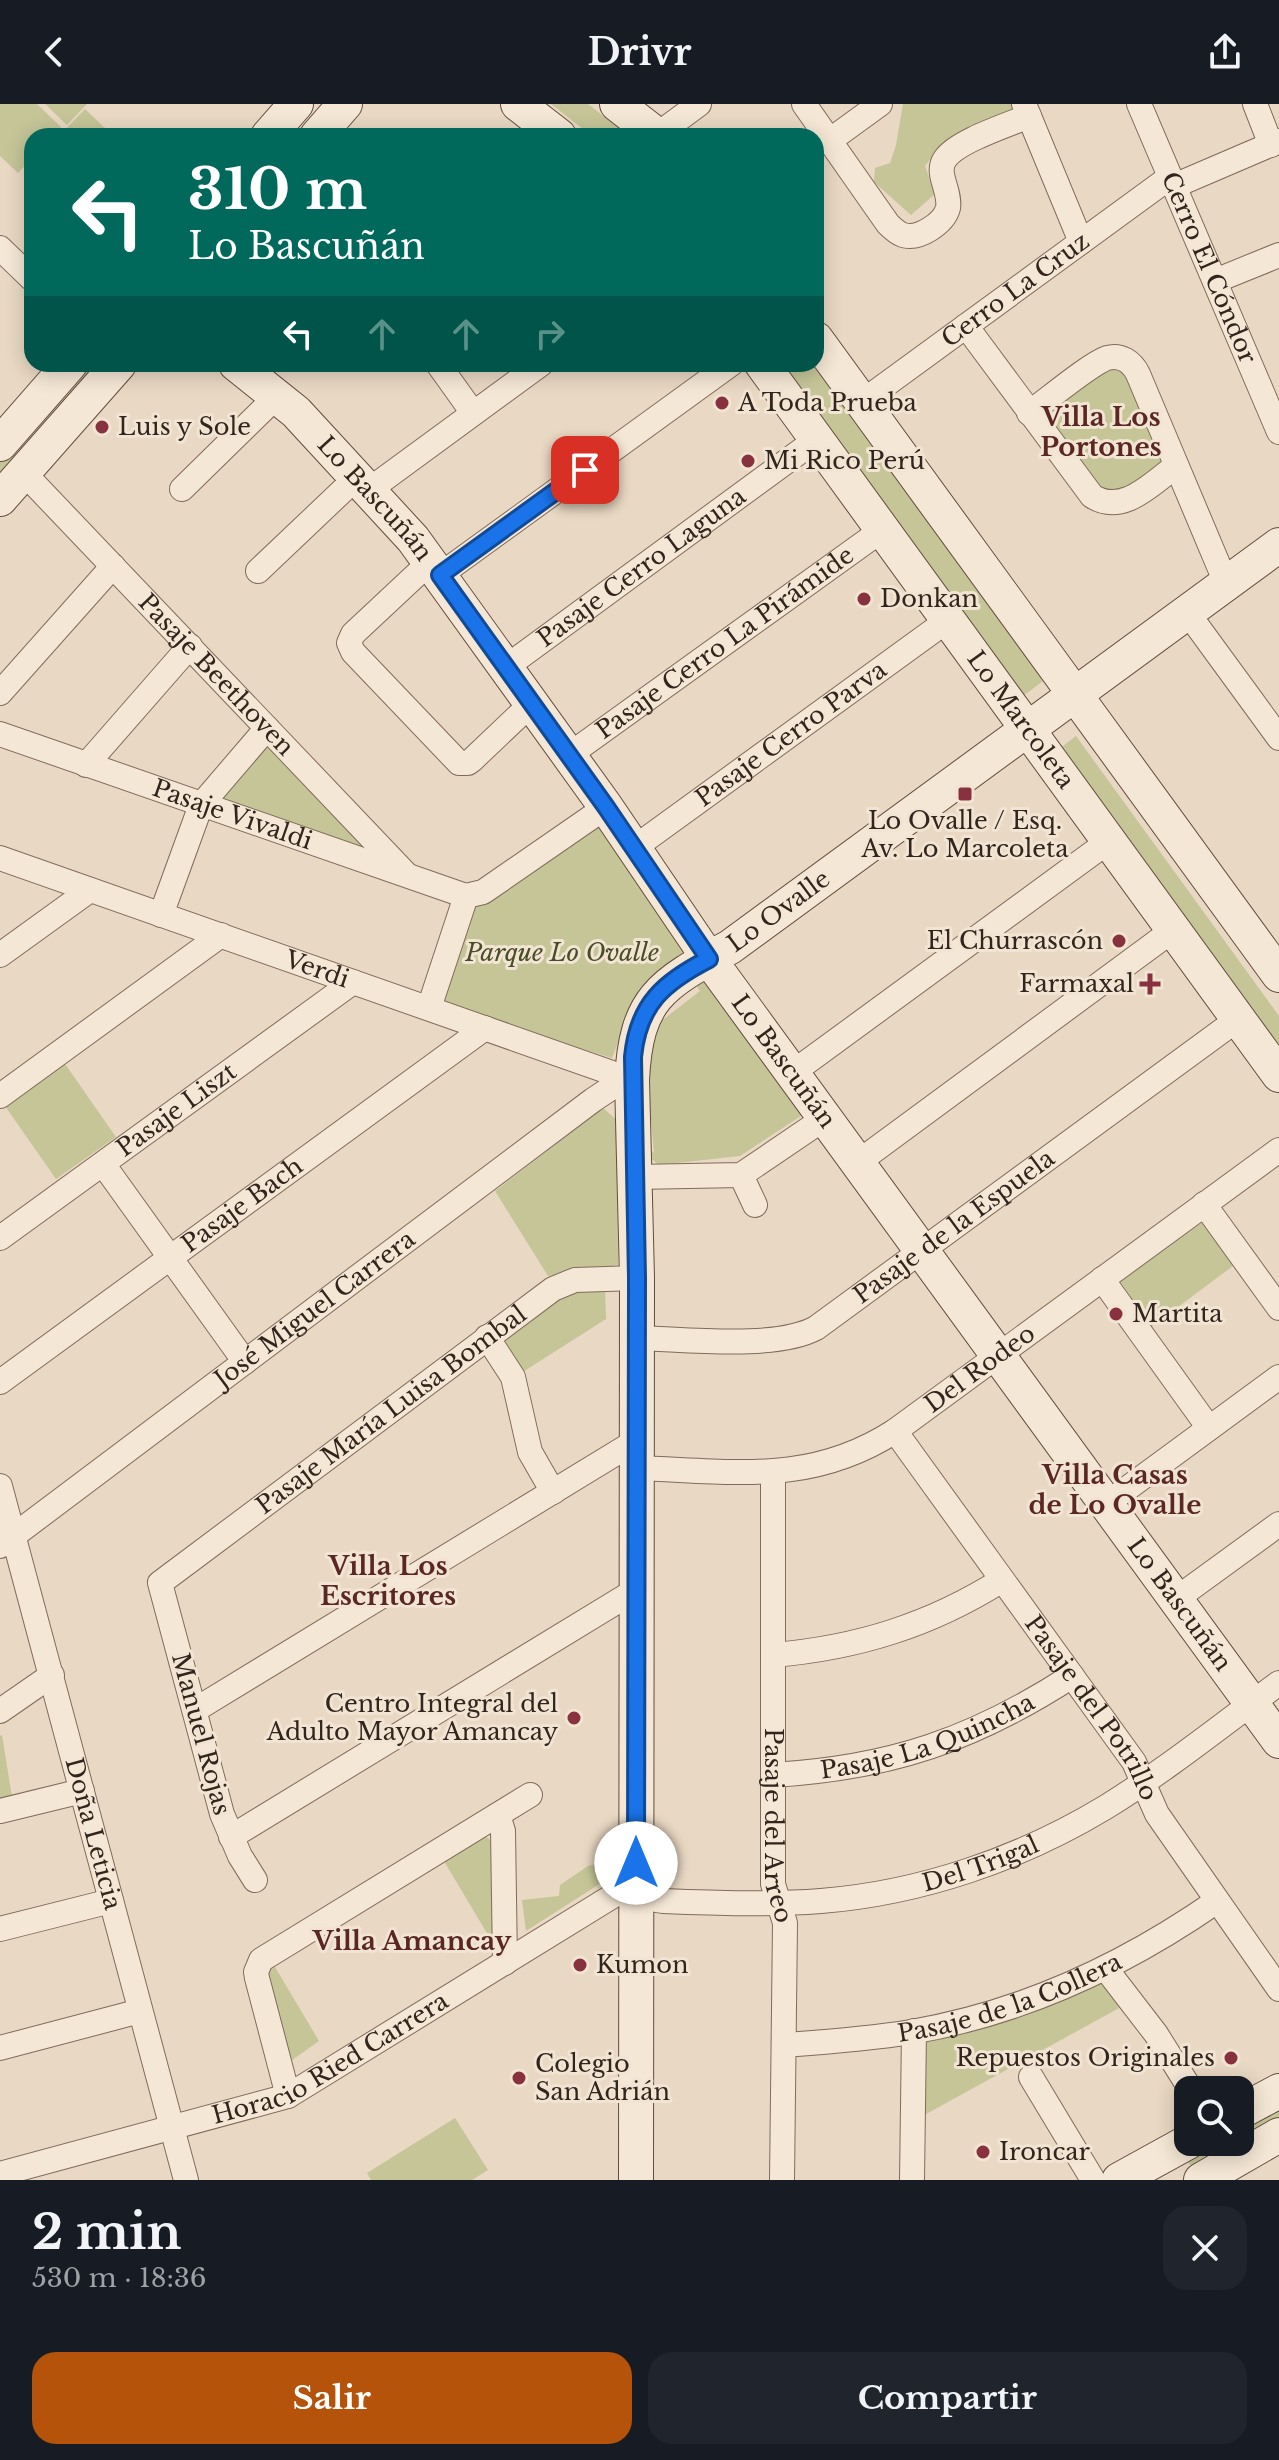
<!DOCTYPE html>
<html lang="es">
<meta charset="utf-8">
<style>
:root{--surface:#171b24;--page:#20242c;--text:#f1f3f6;--muted:#9ea1a6;--accent:#b45309}
body{margin:0;font-family:"Libre Baskerville",serif;background:var(--page);color:var(--text);height:100vh;display:flex;flex-direction:column;font-size:30px;white-space:nowrap}
*{box-sizing:border-box;margin:0}
p{font-size:26px;color:var(--muted)}
.icon{flex:none;width:44px;height:44px;fill:none;stroke:currentColor;stroke-width:2;stroke-linecap:round;stroke-linejoin:round}
.map{position:relative;height:2076px;overflow:hidden}
.panel{display:flex;flex-direction:column;background:var(--surface);flex:1}
.panel>*{flex:none}
.hud{position:absolute;left:24px;top:24px;width:800px;height:244px;border-radius:24px;box-shadow:0 4px 20px #0003;background:#00695c;color:#fff;overflow:hidden}
.tools{position:absolute;left:1174px;top:1972px;display:grid;gap:16px}
.tools a{display:grid;place-items:center;width:80px;height:80px;border-radius:16px;background:var(--surface);box-shadow:0 4px 20px #0003;font-size:40px}
.pin{position:absolute;display:grid;place-items:center;width:68px;height:68px;color:#fff;margin:-34px;border-radius:16px;box-shadow:0 4px 12px #0006}
.me{position:absolute;width:88px;margin:-44px;rotate:0deg;stroke-linejoin:round;filter:drop-shadow(0 0 6px #0008)}
.turn{display:flex;align-items:center;gap:28px;height:168px;padding:0 32px;font-size:36px}
.turn .icon{width:104px;height:104px;stroke-width:2.5}
.turn b{display:block;font-size:56px;line-height:68px}
.lanes{display:flex;align-items:center;height:76px;padding:0 32px;background:#0003;justify-content:center;gap:40px;direction:ltr}
.lanes .off{opacity:.35}
.round{display:grid;place-items:center;flex:none;width:84px;height:84px;border-radius:24px;background:var(--page)}
.headline{display:flex;align-items:center;justify-content:space-between;height:136px;padding:0 32px}
h1{font-size:48px;font-weight:700;line-height:60px}
.cta{display:flex;gap:16px;margin-top:auto;padding:16px 32px}
.cta a{flex:1;height:92px;border-radius:24px;background:var(--accent);color:#fff;font-size:32px;font-weight:700;line-height:92px;text-align:center}
.cta a+a{background:var(--page);color:var(--text)}
header{display:flex;justify-content:space-between;align-items:center;height:104px;padding:0 32px;background:var(--surface);font-size:36px;font-weight:700}
.map>svg:first-child{display:block}
.green{fill:#c5c598}
.lines{fill:none;stroke-linecap:round;stroke-linejoin:round}
.street-casing{stroke:#816b5c;stroke-width:26}
.secondary-casing{stroke:#634c3f;stroke-width:36}
.street{stroke:#f5e7d5;stroke-width:24}
.secondary{stroke:#f5e7d5;stroke-width:34}
.route-casing{stroke:#114b97;stroke-width:20}
.route{stroke:#1a73e8;stroke-width:14}
.poi-dot{fill:#89323f;stroke:#f1e4d2;stroke-width:3}
.labels{text-anchor:middle;stroke-width:6;stroke-linejoin:round;paint-order:stroke}
.street-label{font-size:24px;fill:#32251e;stroke:#f1e4d2}
.poi-label{font-size:24px;fill:#32251e;stroke:#f1e4d2;text-anchor:start}
.park-label{font-size:24px;font-style:italic;fill:#484d27;stroke:#f1e4d2}
.neighbourhood-label{font-size:26px;font-weight:bold;fill:#5a2722;stroke:#f1e4d2}
</style>
<header><svg class="icon" aria-label="back" viewBox="0 0 24 24"><path d="M15 5l-7 7 7 7"/></svg>Drivr<svg class="icon" aria-label="share" viewBox="0 0 24 24"><path d="M12 15V3M7 8l5-5 5 5M5 13v7h14v-7"/></svg></header>
<div class="map">
<svg width="1279" height="2076" viewBox="0 0 1279 2076">
<rect width="100%" height="100%" fill="#e9d8c3"/>
<g class="green">
<path d="M0 0H37L61 23 52 32H32V54L18 69 0 52Z"/>
<path d="M45 0H87L67 21Z"/>
<path d="M551 0H588L629 32H592Z"/>
<path d="M903 0H1012L1014 4 941 41 925 62 935 90 911 111 874 78 875 64 890 59 896 41Z"/>
<path d="M85 5 113 32H59Z"/>
<path d="M78 260H89L95 267 0 375V349Z"/>
<path d="M784 260H814L1043 577 1023 592Z"/>
<path d="M1123 260 1167 362 1104 394 1041 308 1100 263Z"/>
<path d="M268 631 380 755 216 696Z"/>
<path d="M1076 632 1279 912V949L1059 645Z"/>
<path d="M598 718 804 1010 740 1052 659 1061 617 1028 618 1161 548 1172 495 1087 603 1004 654 1049 645 948 660 918 700 887 680 857 636 892 612 954 439 901 472 800Z"/>
<path d="M65 960 116 1033 56 1075 5 1002Z"/>
<path d="M1209 1114 1241 1156 1151 1223 1120 1177Z"/>
<path d="M605 1183 606 1215 518 1271 498 1233 558 1189Z"/>
<path d="M2 1631 12 1693 0 1696V1632Z"/>
<path d="M475 1731 488 1734 496 1743 498 1831 491 1836 441 1752Z"/>
<path d="M608 1757 612 1772 526 1827 522 1796 559 1792 560 1781 588 1762Z"/>
<path d="M272 1858 319 1937 285 1961 266 1869Z"/>
<path d="M1103 1872 1121 1903 919 2014 921 1931Z"/>
<path d="M1279 2001V2023L1198 2069 1184 2054 1213 2038H1240V2023Z"/>
<path d="M455 2014 488 2066 472 2076H371L367 2069Z"/>
</g>
<g class="lines">
<defs>
<g id="street">
<path d="M804 0 888 120C892 124 897 129 903 131 919 136 944 119 948 104 951 87 935 69 945 55 957 37 1008 21 1029 12"/>
<path d="M1024 0 1081 138"/>
<path id="s1" d="M1139 0 1279 328"/>
<path d="M1255 0 1271 41"/>
<path d="M657 31 699 0"/>
<path d="M829 37 880 0"/>
<path d="M1174 82 1279 37"/>
<path d="M0 144 32 175"/>
<path d="M1215 177 1279 151"/>
<path d="M966 222 1092 392C1123 412 1152 379 1176 362"/>
<path d="M438 260 473 309"/>
<path id="s2" d="M862 298 1170 73"/>
<path d="M1029 309C1046 297 1090 260 1107 254 1121 250 1132 258 1138 270L1226 479"/>
<path id="s3" d="M23 368 405 769"/>
<path d="M182 385 277 292"/>
<path d="M369 386 541 260"/>
<path d="M430 458 353 530 349 539 353 548 459 659H468L472 656 532 599"/>
<path d="M258 467 357 373"/>
<path d="M440 471 731 260"/>
<path d="M1187 508 1279 634"/>
<path id="s4" d="M506 563 817 335"/>
<path d="M0 589 113 462"/>
<path id="s5" d="M0 630 466 792 483 788 606 703"/>
<path id="s6" d="M569 651 882 426"/>
<path d="M86 661 190 542"/>
<path id="s7" d="M634 744 948 516"/>
<path id="s8" d="M0 754 632 976"/>
<path d="M161 811 201 701 267 624"/>
<path d="M0 851 90 786"/>
<path d="M429 904 466 792"/>
<path d="M792 969 1109 737"/>
<path d="M0 992 221 831"/>
<path d="M857 1059 1173 826"/>
<path d="M103 1060 245 1258"/>
<path d="M741 1071 755 1101"/>
<path d="M635 1073 741 1071 825 1014"/>
<path d="M1204 1100 1279 1204"/>
<path id="s9" d="M0 1134 353 878"/>
<path d="M1102 1175 1209 1324"/>
<path d="M487 1233 513 1273 530 1348 553 1388"/>
<path id="s10" d="M637 1234C685 1235 775 1246 816 1224L1238 915"/>
<path id="s11" d="M0 1278 485 924"/>
<path id="s12" d="M895 1327 1134 1658 1157 1710 1279 1885"/>
<path id="s13" d="M636 1364C732 1367 810 1382 895 1327L1279 1046"/>
<path id="s14" d="M773 1368V1780L785 1819 782 2076"/>
<path id="s15" d="M0 1382 186 2076"/>
<path d="M1106 1400 1279 1273"/>
<path id="s16" d="M0 1442 593 996 611 984 632 976"/>
<path d="M1176 1495 1279 1420"/>
<path d="M773 1551C857 1544 931 1521 1002 1476"/>
<path d="M195 1606 636 1337"/>
<path d="M0 1607 52 1571"/>
<path id="s17" d="M773 1671C890 1664 973 1636 1072 1572"/>
<path d="M0 1707 82 1687"/>
<path d="M498 1711 503 1727 505 1859"/>
<path d="M231 1733 636 1486"/>
<path id="s18" d="M255 1776 240 1752 222 1710 160 1479 553 1185 575 1176 637 1174"/>
<path d="M0 1825 111 1797"/>
<path d="M1106 1865 1156 1930 1191 1986"/>
<path id="s19" d="M784 1941C826 1938 869 1935 911 1928 1023 1909 1125 1861 1217 1797"/>
<path d="M0 1944 140 1907"/>
<path d="M1031 1973 1093 2076"/>
<path d="M288 1992 257 1874 256 1868 261 1856 530 1691"/>
<path id="s20" d="M0 2070 288 1992 616 1790C634 1785 646 1796 663 1797 715 1799 769 1801 821 1797 921 1789 1020 1755 1106 1703 1166 1666 1222 1621 1279 1579"/>
<path d="M912 2076 914 1927"/>
</g>
<g id="secondary">
<path d="M518 0 559 32"/>
<path d="M617 0 658 32"/>
<path d="M268 32 296 0"/>
<path d="M317 32 345 0"/>
<path d="M816 235 1279 871"/>
<path id="s21" d="M236 260 296 308 413 435 606 703 709 855 1279 1637"/>
<path id="s22" d="M762 260 1279 971"/>
<path d="M0 340 70 260"/>
<path d="M0 395 119 260"/>
<path d="M1240 2008 1279 1987"/>
<path id="s23" d="M636 2076 637 1174 632 976C636 893 662 880 730 843L1279 441"/>
<path d="M1119 2076 1188 2038"/>
<path d="M1201 2076 1279 2031"/>
</g>
</defs>
<use href="#street" class="street-casing"/>
<use href="#secondary" class="secondary-casing"/>
<use href="#street" class="street"/>
<use href="#secondary" class="secondary"/>
</g>
<g class="lines">
<defs>
<path id="route" d="M585 366 440 471 606 703 709 855C664 878 638 900 633 953L637 1174 636 1759"/>
</defs>
<use href="#route" class="route-casing"/>
<use href="#route" class="route"/>
</g>
<g class="poi-dot">
<circle cx="722" cy="299" r="8"/>
<circle cx="102" cy="323" r="8"/>
<circle cx="748" cy="357" r="8"/>
<circle cx="864" cy="495" r="8"/>
<rect x="957" y="682" width="16" height="16" rx="4"/>
<circle cx="1119" cy="837" r="8"/>
<path d="M1146 868h8v8h8v8h-8v8h-8v-8h-8v-8h8z"/>
<circle cx="1116" cy="1210" r="8"/>
<circle cx="574" cy="1614" r="8"/>
<circle cx="580" cy="1861" r="8"/>
<circle cx="1231" cy="1954" r="8"/>
<circle cx="519" cy="1974" r="8"/>
<circle cx="983" cy="2048" r="8"/>
</g>
<g class="labels">
<g class="street-label">
<text dy="8" stroke="none"><textPath href="#s1" startOffset="178">Cerro El Cóndor</textPath></text>
<text dy="8" stroke="none"><textPath href="#s2" startOffset="190">Cerro La Cruz</textPath></text>
<text dy="8" stroke="none"><textPath href="#s21" startOffset="194">Lo Bascuñán</textPath></text>
<text dy="8" stroke="none"><textPath href="#s4" startOffset="168">Pasaje Cerro Laguna</textPath></text>
<text dy="8" stroke="none"><textPath href="#s6" startOffset="192">Pasaje Cerro La Pirámide</textPath></text>
<text dy="8" stroke="none"><textPath href="#s3" startOffset="280">Pasaje Beethoven</textPath></text>
<text dy="8" stroke="none"><textPath href="#s22" startOffset="440">Lo Marcoleta</textPath></text>
<text dy="8" stroke="none"><textPath href="#s7" startOffset="194">Pasaje Cerro Parva</textPath></text>
<text dy="8" stroke="none"><textPath href="#s5" startOffset="246">Pasaje Vivaldi</textPath></text>
<text dy="8" stroke="none"><textPath href="#s23" startOffset="1338">Lo Ovalle</textPath></text>
<text dy="8" stroke="none"><textPath href="#s8" startOffset="336">Verdi</textPath></text>
<text dy="8" stroke="none"><textPath href="#s21" startOffset="890">Lo Bascuñán</textPath></text>
<text dy="8" stroke="none"><textPath href="#s9" startOffset="218">Pasaje Liszt</textPath></text>
<text dy="8" stroke="none"><textPath href="#s11" startOffset="300">Pasaje Bach</textPath></text>
<text dy="8" stroke="none"><textPath href="#s10" startOffset="352">Pasaje de la Espuela</textPath></text>
<text dy="8" stroke="none"><textPath href="#s16" startOffset="394">José Miguel Carrera</textPath></text>
<text dy="8" stroke="none"><textPath href="#s13" startOffset="372">Del Rodeo</textPath></text>
<text dy="8" stroke="none"><textPath href="#s18" startOffset="602">Pasaje María Luisa Bombal</textPath></text>
<text dy="8" stroke="none"><textPath href="#s21" startOffset="1562">Lo Bascuñán</textPath></text>
<text dy="8" stroke="none"><textPath href="#s12" startOffset="340">Pasaje del Potrillo</textPath></text>
<text transform="translate(201 1630) rotate(75)" y="8">Manuel Rojas</text>
<text dy="8" stroke="none"><textPath href="#s17" startOffset="160">Pasaje La Quincha</textPath></text>
<text dy="8" stroke="none"><textPath href="#s14" startOffset="354">Pasaje del Arreo</textPath></text>
<text dy="8" stroke="none"><textPath href="#s15" startOffset="360">Doña Leticia</textPath></text>
<text dy="8" stroke="none"><textPath href="#s20" startOffset="1054">Del Trigal</textPath></text>
<text dy="8" stroke="none"><textPath href="#s19" startOffset="232">Pasaje de la Collera</textPath></text>
<text dy="8" stroke="none"><textPath href="#s20" startOffset="352">Horacio Ried Carrera</textPath></text>
</g>
<g class="poi-label">
<text x="738" y="307">A Toda Prueba</text>
<text x="118" y="331">Luis y Sole</text>
<text x="764" y="365">Mi Rico Perú</text>
<text x="880" y="503">Donkan</text>
<text x="965" y="725" text-anchor="middle">Lo Ovalle / Esq.<tspan x="965" dy="28">Av. Lo Marcoleta</tspan></text>
<text x="1103" y="845" text-anchor="end">El Churrascón</text>
<text x="1134" y="888" text-anchor="end">Farmaxal</text>
<text x="1132" y="1218">Martita</text>
<text x="558" y="1608" text-anchor="end">Centro Integral del<tspan x="558" dy="28">Adulto Mayor Amancay</tspan></text>
<text x="596" y="1869">Kumon</text>
<text x="1215" y="1962" text-anchor="end">Repuestos Originales</text>
<text x="535" y="1968">Colegio<tspan x="535" dy="28">San Adrián</tspan></text>
<text x="999" y="2056">Ironcar</text>
</g>
<g class="park-label">
<text x="562" y="857">Parque Lo Ovalle</text>
</g>
<g class="neighbourhood-label">
<text x="1101" y="322">Villa Los<tspan x="1101" dy="30">Portones</tspan></text>
<text x="1115" y="1380">Villa Casas<tspan x="1115" dy="30">de Lo Ovalle</tspan></text>
<text x="388" y="1471">Villa Los<tspan x="388" dy="30">Escritores</tspan></text>
<text x="412" y="1846">Villa Amancay</text>
</g>
</g>
</svg>
<div class="tools">
<a><svg class="icon" aria-label="search" viewBox="0 0 24 24"><circle cx="10" cy="10" r="6"/><path d="M15 15l6 6"/></svg></a>
</div>
<div class="pin" style="left:585px;top:366px;background:#d93025"><svg class="icon" aria-label="arrive" viewBox="0 0 24 24"><path d="M6 21V4h12l-3 4 3 4H6"/></svg></div>
<svg class="me" style="left:636px;top:1759px" viewBox="-20 -20 40 40"><circle r="19" fill="#fff"/><path d="M0-13L10 11 0 6-10 11z" fill="#1a73e8"/></svg>
<div class="hud">
<div class="turn"><svg class="icon" aria-label="left" viewBox="0 0 24 24"><path d="M17 20v-9H6M10 6l-5 5 5 5"/></svg><div><b>310 m</b>Lo Bascuñán</div></div>
<div class="lanes"><svg class="icon" aria-label="left" viewBox="0 0 24 24"><path d="M17 20v-9H6M10 6l-5 5 5 5"/></svg><svg class="icon off" aria-label="ahead" viewBox="0 0 24 24"><path d="M12 20V5M6 11l6-6 6 6"/></svg><svg class="icon off" aria-label="ahead" viewBox="0 0 24 24"><path d="M12 20V5M6 11l6-6 6 6"/></svg><svg class="icon off" aria-label="right" viewBox="0 0 24 24"><path d="M7 20v-9h11M14 6l5 5-5 5"/></svg></div>
</div>
</div>
<section class="panel">
<div class="headline"><div><h1>2 min</h1><p>530 m · 18:36</p></div><a class="round"><svg class="icon" aria-label="close" viewBox="0 0 24 24"><path d="M6 6l12 12M18 6L6 18"/></svg></a></div>
<div class="cta"><a>Salir</a><a>Compartir</a></div>
</section>
